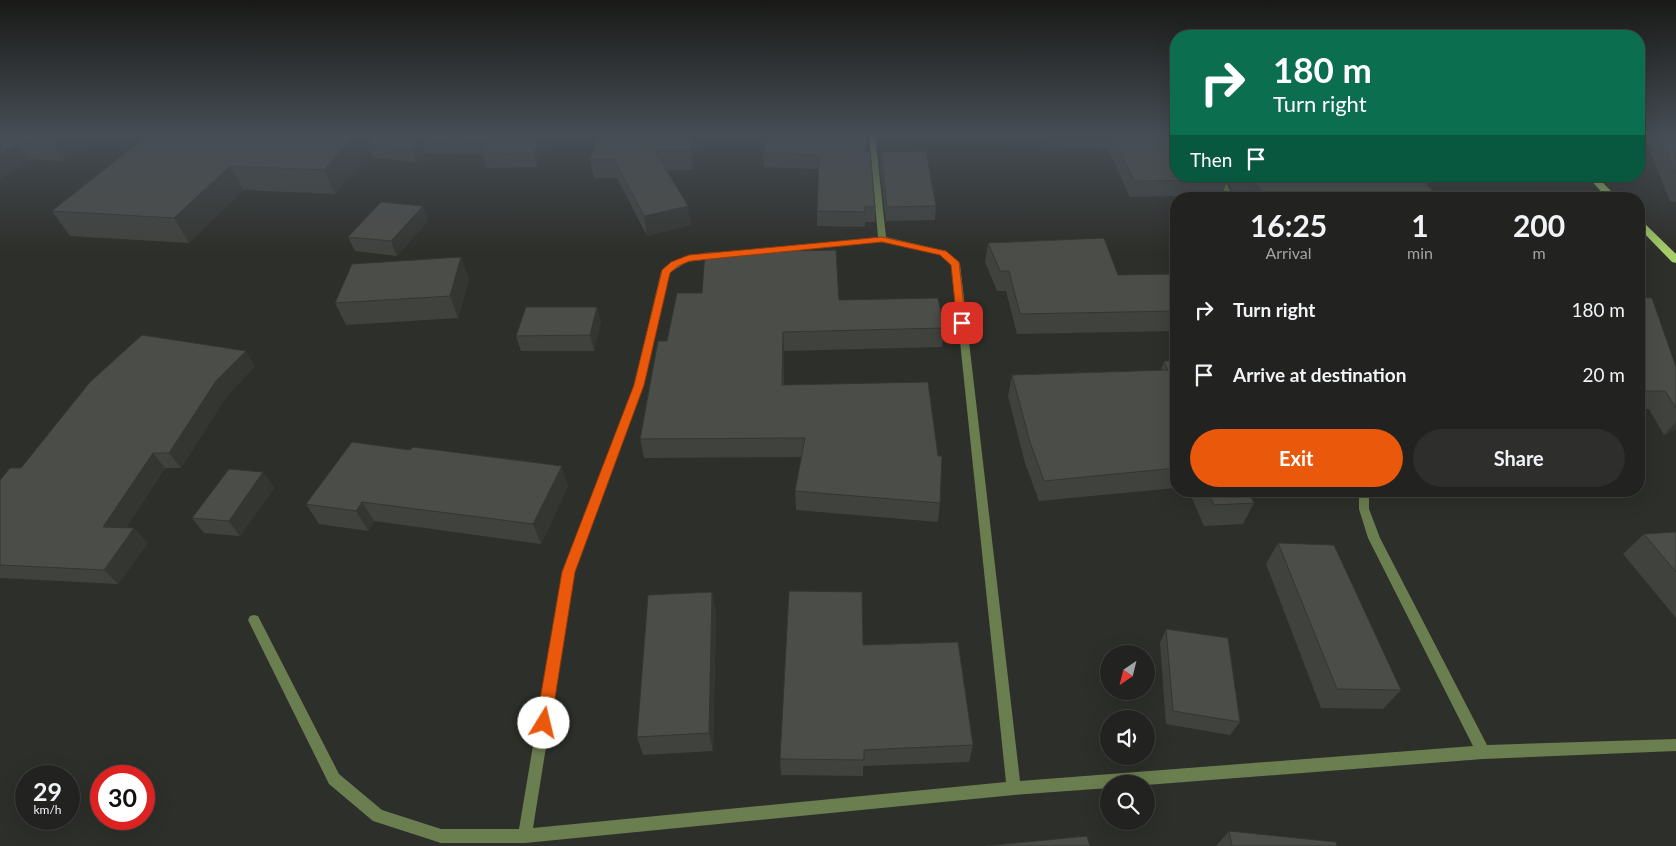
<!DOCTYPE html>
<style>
:root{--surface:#222320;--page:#2e2f2d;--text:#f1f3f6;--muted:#a2a4a5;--line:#3f403e;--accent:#ea580c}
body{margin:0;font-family:Lato,sans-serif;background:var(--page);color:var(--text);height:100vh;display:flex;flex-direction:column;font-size:19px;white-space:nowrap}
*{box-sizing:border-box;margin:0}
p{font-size:16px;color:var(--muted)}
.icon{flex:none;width:28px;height:28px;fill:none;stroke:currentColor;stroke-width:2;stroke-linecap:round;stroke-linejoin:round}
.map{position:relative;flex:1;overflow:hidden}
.details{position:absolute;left:1170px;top:192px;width:475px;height:305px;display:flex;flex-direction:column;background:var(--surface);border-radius:20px;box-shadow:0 5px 20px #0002,0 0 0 1px var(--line)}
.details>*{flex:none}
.banner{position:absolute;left:1170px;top:30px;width:475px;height:152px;border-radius:20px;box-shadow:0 5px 20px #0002,0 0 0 1px var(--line);background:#0b6e4f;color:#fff;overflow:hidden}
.needle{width:32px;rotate:215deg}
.fabs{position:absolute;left:1100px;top:645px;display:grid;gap:10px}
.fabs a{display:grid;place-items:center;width:55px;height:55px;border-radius:50%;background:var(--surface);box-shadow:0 5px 20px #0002,0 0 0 1px var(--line);font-size:25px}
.speed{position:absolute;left:15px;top:765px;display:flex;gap:10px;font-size:25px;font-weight:700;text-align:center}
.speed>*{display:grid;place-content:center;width:65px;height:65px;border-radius:50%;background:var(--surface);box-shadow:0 5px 20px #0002,0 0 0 1px var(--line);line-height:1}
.speed small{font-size:12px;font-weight:400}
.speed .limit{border:8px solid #d22;background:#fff;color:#111}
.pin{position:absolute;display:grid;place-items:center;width:42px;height:42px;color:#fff;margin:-21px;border-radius:10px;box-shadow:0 2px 8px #0006}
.me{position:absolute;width:55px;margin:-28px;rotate:9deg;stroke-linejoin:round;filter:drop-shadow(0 0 4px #0008)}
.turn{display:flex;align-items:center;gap:18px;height:105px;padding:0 20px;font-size:22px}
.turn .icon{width:65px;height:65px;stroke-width:2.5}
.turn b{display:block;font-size:35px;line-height:42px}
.then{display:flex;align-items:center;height:48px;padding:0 20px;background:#0003;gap:10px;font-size:19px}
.eta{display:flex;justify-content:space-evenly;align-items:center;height:85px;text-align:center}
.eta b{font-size:30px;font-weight:700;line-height:35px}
.button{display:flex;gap:10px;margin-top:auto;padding:10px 20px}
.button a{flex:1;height:58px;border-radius:30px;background:var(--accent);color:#fff;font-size:20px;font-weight:700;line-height:58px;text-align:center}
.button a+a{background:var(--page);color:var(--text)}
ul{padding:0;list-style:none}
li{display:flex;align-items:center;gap:15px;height:65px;padding:0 20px}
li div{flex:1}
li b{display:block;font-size:19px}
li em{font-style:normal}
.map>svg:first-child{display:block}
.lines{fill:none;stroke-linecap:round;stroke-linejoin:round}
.minor{fill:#6b7e4f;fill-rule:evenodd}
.primary{fill:#a6ce69;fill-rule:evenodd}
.wall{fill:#40423e}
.shaded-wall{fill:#343632}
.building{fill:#4b4d48;stroke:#343632}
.route{fill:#ea580c;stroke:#983908}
</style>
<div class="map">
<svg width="1676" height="846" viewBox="0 0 1676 846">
<rect width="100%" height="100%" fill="#2d2f2a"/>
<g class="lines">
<g class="minor">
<path d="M869 135H875L886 237 946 251 960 264 1020 781 1473 746 1368 538 1359 509V491H1369V509L1380 538 1487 745 1676 739V751L1483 759 1146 785 1109 784V788L1014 795 525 843H441L373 821 329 784 248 620 250 616 254 615 258 616 339 774 382 810 441 829H519L562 573 634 385 661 272C671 260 710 247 723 256L719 258 687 262 669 273 644 385 574 573 533 828 1006 782 952 265 940 255 882 241 761 254 757 252 761 250 878 237Z"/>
<path d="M1639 138 1676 144V148L1639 142Z"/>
<path d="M1215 176H1223L1234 199H1226Z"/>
</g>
<g class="primary">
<path d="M1587 176H1596L1619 199H1608Z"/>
<path d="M1639 220 1642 221 1676 254V263L1672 262 1639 228Z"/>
</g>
</g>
<g class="wall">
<path d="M0 135H97L64 161 29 159 0 179Z"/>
<path d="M148 135H548L537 167 487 168 483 155 426 153 417 163 372 157 370 151 335 194 243 190 189 243 70 236 52 211Z"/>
<path d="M599 135H699L692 170H666L691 225 647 236 617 178H594L590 159Z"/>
<path d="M768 135H866V152L875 207V222H865V227L817 226V211L819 169 764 167 763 153Z"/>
<path d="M1046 135H1176V176H1420L1439 199H1249L1247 195H1234L1227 182 1222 195 1130 197 1108 149 1047 145Z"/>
<path d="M1642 135H1676V202L1670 201 1647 145 1652 138 1643 137Z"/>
<path d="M881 152 936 206 935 220 886 221 880 166Z"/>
<path d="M423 206 428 221 397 256 355 251 348 237Z"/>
<path d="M988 243 1118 275 1176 274V331L1017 334 1006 291H997L985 262Z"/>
<path d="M461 257 469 279 458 318 346 325 335 303Z"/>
<path d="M1639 297 1676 367V429L1664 435 1649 409H1639Z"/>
<path d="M839 300 944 328 942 347 784 351V385L940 503 938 522 796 510 795 491 802 457 644 458 640 439 667 341Z"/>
<path d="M601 322 594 351H521L516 336Z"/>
<path d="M1164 361H1176V488L1039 501 1025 463 1008 396 1012 375 1161 370Z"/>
<path d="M255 366 226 397 181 468H165L126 528 148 543 118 584 0 578V480L21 468Z"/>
<path d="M263 472 274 488 240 536 204 533 192 518Z"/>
<path d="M568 486 541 544 374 521 368 531 319 524 306 504Z"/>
<path d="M1189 491H1248L1254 503 1243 524 1204 526Z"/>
<path d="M1676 532V618L1623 554 1644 534Z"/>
<path d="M1278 543 1401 690 1383 709 1321 708 1266 564Z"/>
<path d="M712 592 716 613 713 751 643 755 637 737Z"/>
<path d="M1166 629 1240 722 1230 735 1166 724 1160 643Z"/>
<path d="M863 645 973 745 969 762 863 766V776L781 775 780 759Z"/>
<path d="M1229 831 1337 846H1216Z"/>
</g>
<g class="shaded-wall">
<path d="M65 135H97L64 161 53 144Z"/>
<path d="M355 135H378L367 144 370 151 335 194 324 170Z"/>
<path d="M540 135H548L537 167 534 154Z"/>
<path d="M693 135H699L692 170 690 151Z"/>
<path d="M421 140 426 153 417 163 412 149Z"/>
<path d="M18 143 29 159 0 179V155Z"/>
<path d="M230 166 243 190 189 243 174 218Z"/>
<path d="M423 206 428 221 397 256 391 241Z"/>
<path d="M688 206 691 225 647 236 644 216Z"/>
<path d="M461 257 469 279 458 318 450 296Z"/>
<path d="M597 307 601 322 594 351 590 335Z"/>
<path d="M783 332 784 351 783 404 782 385Z"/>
<path d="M246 351 255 366 226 397 181 468 169 453 216 381Z"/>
<path d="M1676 422V429L1664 435Z"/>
<path d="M153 453 165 468 117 542 103 527Z"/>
<path d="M562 466 568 486 541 544 533 524Z"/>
<path d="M263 472 274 488 240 536 229 521Z"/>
<path d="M362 502 374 521 368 531 356 511Z"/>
<path d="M134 528 148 543 118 584 104 570Z"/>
<path d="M712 592 716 613 713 751 709 733Z"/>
</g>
<g class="building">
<path d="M0 135H65L53 144 18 143 0 155Z"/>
<path d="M148 135H355L324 170 230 166 174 218 52 211Z"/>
<path d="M377 135H540L534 154H482L488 142 421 140 412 149 367 144Z"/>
<path d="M599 135H693L690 151H655L688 206 644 216 614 159H590Z"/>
<path d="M768 135H866L865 152H870L875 207H865V212L817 211 819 155 763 153Z"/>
<path d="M1112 135H1176V176H1226L1228 180 1134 181Z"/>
<path d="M1658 135H1676V174Z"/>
<path d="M926 151 936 206 887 207 881 152Z"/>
<path d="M1238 176H1420L1439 199H1266L1252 179H1240Z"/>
<path d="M381 202 423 206 391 241 348 237Z"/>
<path d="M1104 238 1118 275 1176 274V311L1020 314 1009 271H1000L988 243Z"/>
<path d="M836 250 839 300 938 298 944 328 783 332 782 385 928 382 938 456H942L940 503 795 491 805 438 640 439 658 341H667L677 293H702L705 252Z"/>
<path d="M461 257 450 296 335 303 352 264Z"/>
<path d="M1639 297 1652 298 1676 367V408L1665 391H1639Z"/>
<path d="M526 307H597L590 335 516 336Z"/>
<path d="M142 335 246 351 216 381 169 453H153L103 527 134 528 104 570 0 565V480L10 468H21L90 382Z"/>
<path d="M1164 361H1176V468L1044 481 1030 442 1012 375 1168 370Z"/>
<path d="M352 442 410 450 413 447 562 466 533 524 362 502 356 511 306 504Z"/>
<path d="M229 469 263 472 229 521 192 518Z"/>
<path d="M1207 491H1248L1254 503 1214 505Z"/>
<path d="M1676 532V572L1644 534Z"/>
<path d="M1278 543 1334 545 1401 690 1337 689Z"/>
<path d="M789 591 862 592 863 645 958 642 973 745 864 750V760L780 759Z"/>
<path d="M712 592 709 733 637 737 648 595Z"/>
<path d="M1166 629 1228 638 1240 722 1173 711Z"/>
<path d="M1229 831 1336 842 1337 846H1232Z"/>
<path d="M1087 836 1090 846H985Z"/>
</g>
<linearGradient id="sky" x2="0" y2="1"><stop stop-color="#191a17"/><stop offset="0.53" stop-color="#464d55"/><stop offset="1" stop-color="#464d55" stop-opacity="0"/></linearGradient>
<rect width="1676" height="253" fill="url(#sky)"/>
<path class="route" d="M882 237 946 251 959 262 966 325 962 326 957 323 951 265 940 255 882 242 690 261 678 266 670 273 644 385 575 572 551 723 549 728 544 730 538 728 536 723 562 572 634 385 662 270 671 262 689 255Z"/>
</svg>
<div class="fabs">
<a><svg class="needle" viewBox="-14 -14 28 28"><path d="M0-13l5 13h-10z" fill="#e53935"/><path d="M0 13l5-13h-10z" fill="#a2a4a5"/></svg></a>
<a><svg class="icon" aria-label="sound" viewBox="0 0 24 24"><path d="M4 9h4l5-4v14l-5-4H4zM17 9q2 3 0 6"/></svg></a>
<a><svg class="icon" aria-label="search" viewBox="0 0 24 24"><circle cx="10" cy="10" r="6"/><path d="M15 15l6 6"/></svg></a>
</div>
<div class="speed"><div>29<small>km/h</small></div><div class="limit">30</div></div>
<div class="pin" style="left:962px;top:323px;background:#d93025"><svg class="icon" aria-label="arrive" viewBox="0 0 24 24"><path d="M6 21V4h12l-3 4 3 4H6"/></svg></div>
<svg class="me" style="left:544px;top:723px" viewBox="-20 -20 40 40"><circle r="19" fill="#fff"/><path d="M0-13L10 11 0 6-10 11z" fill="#ea580c"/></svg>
<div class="banner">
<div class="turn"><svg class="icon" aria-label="right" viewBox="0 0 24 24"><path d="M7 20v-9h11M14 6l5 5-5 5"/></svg><div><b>180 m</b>Turn right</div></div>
<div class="then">Then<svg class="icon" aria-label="arrive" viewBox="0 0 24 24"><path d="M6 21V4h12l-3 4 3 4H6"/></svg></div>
</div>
<section class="details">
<div class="eta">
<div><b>16:25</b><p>Arrival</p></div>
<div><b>1</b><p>min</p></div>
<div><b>200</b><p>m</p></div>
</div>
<ul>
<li><svg class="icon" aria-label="right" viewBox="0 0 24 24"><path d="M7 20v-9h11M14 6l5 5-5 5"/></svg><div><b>Turn right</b></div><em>180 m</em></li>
<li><svg class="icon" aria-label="arrive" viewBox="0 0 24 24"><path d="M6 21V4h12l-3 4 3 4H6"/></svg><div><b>Arrive at destination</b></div><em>20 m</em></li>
</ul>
<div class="button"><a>Exit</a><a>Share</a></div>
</section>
</div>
